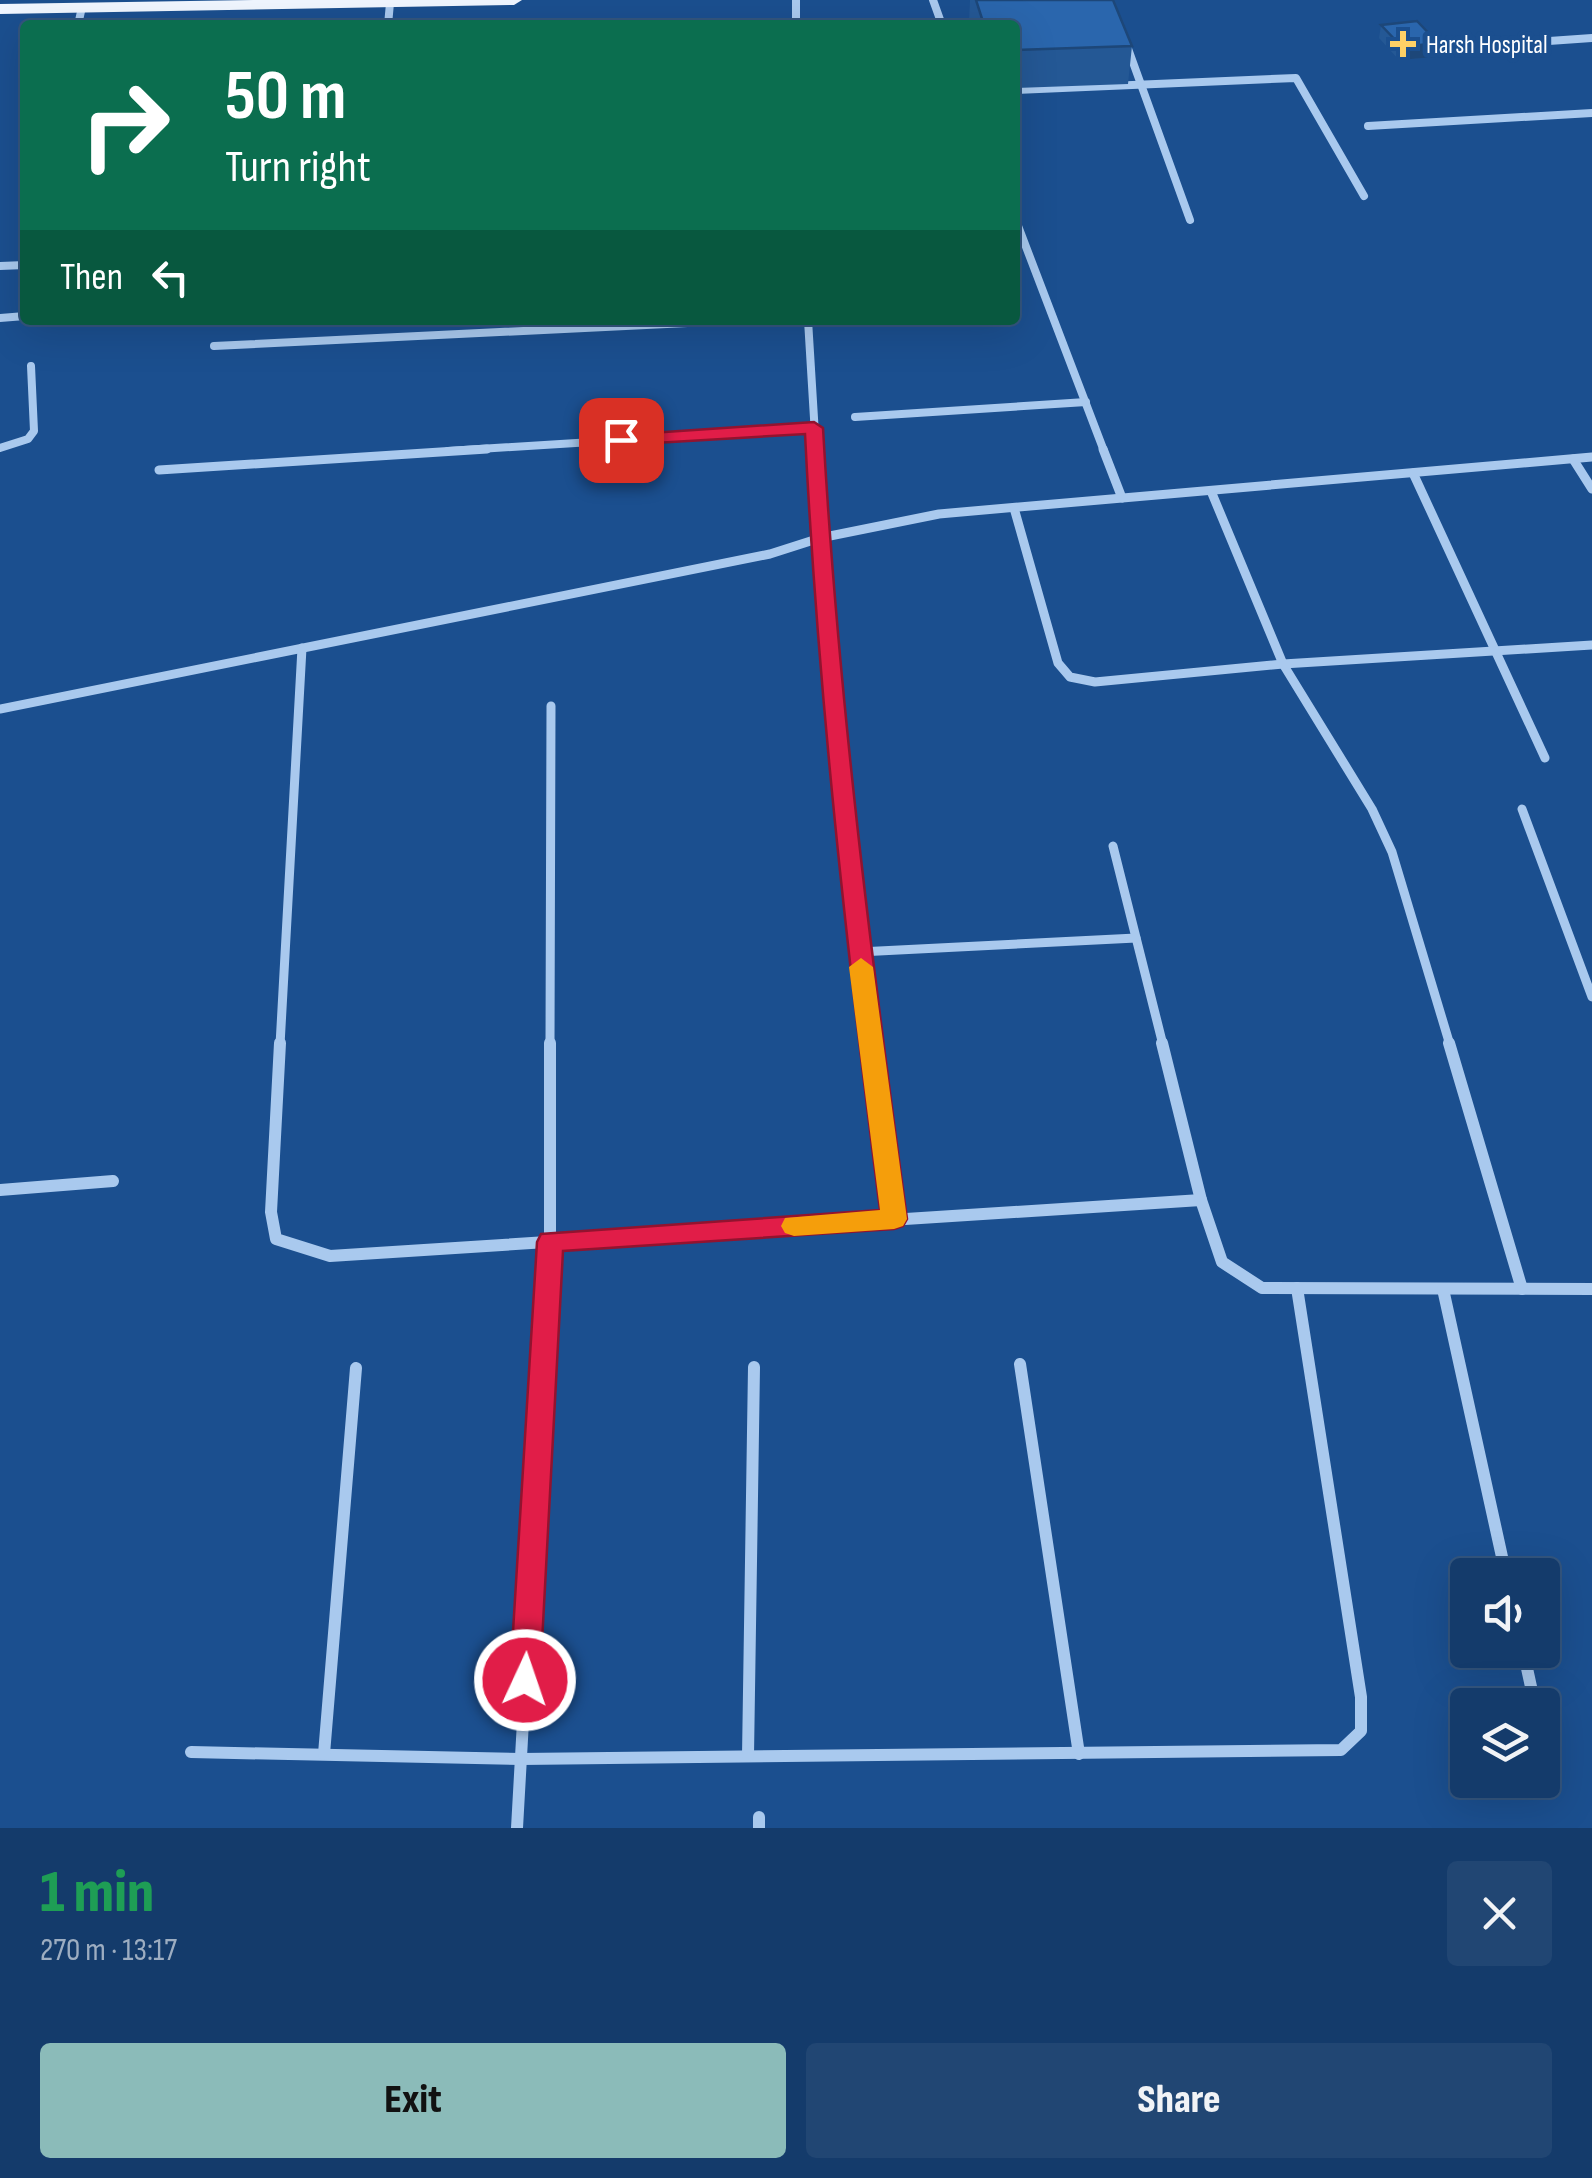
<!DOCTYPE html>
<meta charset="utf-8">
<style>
:root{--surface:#143b6b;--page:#214673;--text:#f1f3f6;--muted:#9dadc1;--line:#33557e;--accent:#8bbbb9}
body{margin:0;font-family:"Sofia Sans Condensed",sans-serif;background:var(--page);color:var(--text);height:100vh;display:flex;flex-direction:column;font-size:38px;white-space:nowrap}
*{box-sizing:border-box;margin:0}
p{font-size:32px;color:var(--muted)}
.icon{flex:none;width:55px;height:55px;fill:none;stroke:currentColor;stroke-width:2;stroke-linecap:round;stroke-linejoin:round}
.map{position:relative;height:1828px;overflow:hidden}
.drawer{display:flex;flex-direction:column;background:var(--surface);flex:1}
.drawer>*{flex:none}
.top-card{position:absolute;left:20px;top:20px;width:1000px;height:305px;border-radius:10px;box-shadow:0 10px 40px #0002,0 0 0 2px var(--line);background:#0b6e4f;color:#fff;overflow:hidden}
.controls{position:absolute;left:1450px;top:1558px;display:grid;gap:20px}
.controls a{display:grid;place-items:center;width:110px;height:110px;border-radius:10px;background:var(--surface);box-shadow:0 10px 40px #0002,0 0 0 2px var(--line);font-size:50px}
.pin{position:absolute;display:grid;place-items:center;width:85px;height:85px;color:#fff;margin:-42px;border-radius:20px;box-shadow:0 5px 15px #0006}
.me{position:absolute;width:110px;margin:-55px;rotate:3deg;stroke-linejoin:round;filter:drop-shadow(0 0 8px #0008)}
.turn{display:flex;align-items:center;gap:35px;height:210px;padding:0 40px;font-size:45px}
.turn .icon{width:130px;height:130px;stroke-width:2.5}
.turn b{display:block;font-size:70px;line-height:85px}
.then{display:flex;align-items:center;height:95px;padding:0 40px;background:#0003;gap:20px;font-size:38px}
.round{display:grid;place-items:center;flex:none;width:105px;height:105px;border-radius:10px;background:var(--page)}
.head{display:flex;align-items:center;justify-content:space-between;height:170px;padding:0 40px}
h1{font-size:60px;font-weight:800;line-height:75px;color:#1e9e55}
.action{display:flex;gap:20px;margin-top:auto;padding:20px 40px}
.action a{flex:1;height:115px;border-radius:10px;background:var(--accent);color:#111;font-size:40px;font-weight:800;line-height:115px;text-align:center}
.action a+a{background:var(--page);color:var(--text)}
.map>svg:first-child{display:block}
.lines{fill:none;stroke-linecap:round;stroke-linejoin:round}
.street-far2{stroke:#a9c9ee;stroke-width:8}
.street-far1{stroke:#a9c9ee;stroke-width:9}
.street{stroke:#a9c9ee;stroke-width:12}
.primary{fill:#f0f6ff;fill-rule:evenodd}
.wall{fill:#245895}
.shaded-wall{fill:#1d4779}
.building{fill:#2a66ad;stroke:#1d4779;stroke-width:2.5}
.route{fill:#e11d48;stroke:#92132f;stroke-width:2.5}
.slow{fill:#f59e0b}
.poi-dot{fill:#ffd166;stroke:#1b4f8f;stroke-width:4}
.labels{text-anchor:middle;stroke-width:10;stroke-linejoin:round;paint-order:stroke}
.far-poi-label{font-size:25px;fill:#fff;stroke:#1b4f8f;text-anchor:start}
</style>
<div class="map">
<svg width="1592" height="1828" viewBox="0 0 1592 1828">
<rect width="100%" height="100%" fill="#1b4f8f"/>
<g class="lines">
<g class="street-far2">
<path d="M796 0V25"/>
<path d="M933 0 942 25"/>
<path d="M78 25 82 7"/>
<path d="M388 25 390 3"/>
<path d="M1126 43 1190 220"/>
<path d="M1434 49 1592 38"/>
<path d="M1015 90 1296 78 1364 196"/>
<path d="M1368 126 1592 113"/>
<path d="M1015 218 1104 451"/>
<path d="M0 266 25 265"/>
<path d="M0 318 25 316"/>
<path d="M808 320 816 451"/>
<path d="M214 346 749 320"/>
<path d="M855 417 1086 402"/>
<path d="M0 448 28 439 34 431 31 366"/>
<path d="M448 451 814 428"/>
</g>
<g class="street-far1">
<path d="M816 449 842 770 872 1045"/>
<path d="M1103 449 1122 498"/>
<path d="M1573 459 1592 489"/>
<path d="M159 470 487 449"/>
<path d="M1413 473 1545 758"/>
<path d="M1211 491 1283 664 1372 809 1392 852 1450 1045"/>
<path d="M1014 508 1058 663 1070 677 1095 682 1283 664 1592 645"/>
<path d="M0 709 770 554 820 538 939 514 1592 457"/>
<path d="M1522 809 1592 997"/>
<path d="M1113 846 1163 1045"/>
<path d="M859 952 1136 938"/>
<path d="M280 1045 302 648"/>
<path d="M550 1045 551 706"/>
</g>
<g class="street">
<path d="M280 1043 271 1212 276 1239 330 1256 1201 1200"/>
<path d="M872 1043 894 1219"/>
<path d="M1162 1043 1201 1200 1222 1262 1262 1288 1592 1289"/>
<path d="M1449 1043 1522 1289"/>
<path d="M0 1190 113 1181"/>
<path d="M1443 1289 1506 1575"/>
<path d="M1020 1364 1079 1754"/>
<path d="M1523 1650 1535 1705"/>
<path d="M191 1752 521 1759 1341 1750 1361 1731V1697L1297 1288"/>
<path d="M324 1754 356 1368"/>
<path d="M748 1756 754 1367"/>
<path d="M759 1817V1828"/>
<path d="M517 1828 550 1242V1043"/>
</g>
<path class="primary" d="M253 0H522L514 5 0 14V4Z"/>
</g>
<g class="wall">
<path d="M970 0H1113L1132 46 1128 84 1015 88V25H971L969 20Z"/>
<path d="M1381 25 1435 57 1399 60 1379 38Z"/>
</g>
<path class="shaded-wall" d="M1438 43 1435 57 1399 60 1402 47Z"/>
<g class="building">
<path d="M976 0H1113L1132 46 1015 50V25H984Z"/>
<path d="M1417 21 1438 43 1402 47 1381 25Z"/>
</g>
<path class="route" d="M814 422 823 428C838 693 871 956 907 1219L903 1226 894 1229 563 1251 540 1680 536 1690 525 1694 515 1690 510 1680 537 1242 541 1234 880 1210C847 952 818 693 805 434L621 445 612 440 621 435Z"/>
<path class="slow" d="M861 958 873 967 907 1219 903 1226 894 1229 794 1236 785 1233 781 1226 785 1218 880 1210 849 967Z"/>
<path class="poi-dot" d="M1398 29h10v10h10v10h-10v10h-10v-10h-10v-10h10z"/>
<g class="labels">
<g class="far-poi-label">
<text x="1426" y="53">Harsh Hospital</text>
</g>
</g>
</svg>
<div class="controls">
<a><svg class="icon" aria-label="sound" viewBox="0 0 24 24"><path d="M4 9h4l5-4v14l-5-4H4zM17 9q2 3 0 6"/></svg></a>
<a><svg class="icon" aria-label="layers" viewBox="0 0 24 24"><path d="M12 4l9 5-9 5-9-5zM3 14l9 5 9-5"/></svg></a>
</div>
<div class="pin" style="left:621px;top:440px;background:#d93025"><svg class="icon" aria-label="arrive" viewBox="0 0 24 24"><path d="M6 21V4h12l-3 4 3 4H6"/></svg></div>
<svg class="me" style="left:525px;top:1680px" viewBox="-20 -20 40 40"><circle r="17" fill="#e11d48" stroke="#fff" stroke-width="3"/><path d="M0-11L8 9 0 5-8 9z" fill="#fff"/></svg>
<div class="top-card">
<div class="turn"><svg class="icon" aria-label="right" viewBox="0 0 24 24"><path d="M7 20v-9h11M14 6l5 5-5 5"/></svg><div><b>50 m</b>Turn right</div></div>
<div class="then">Then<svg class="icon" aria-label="left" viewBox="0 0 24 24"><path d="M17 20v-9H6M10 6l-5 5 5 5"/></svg></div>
</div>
</div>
<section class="drawer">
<div class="head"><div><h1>1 min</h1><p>270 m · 13:17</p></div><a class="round"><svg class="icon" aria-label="close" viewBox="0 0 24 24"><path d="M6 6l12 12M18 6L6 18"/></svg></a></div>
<div class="action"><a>Exit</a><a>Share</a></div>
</section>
